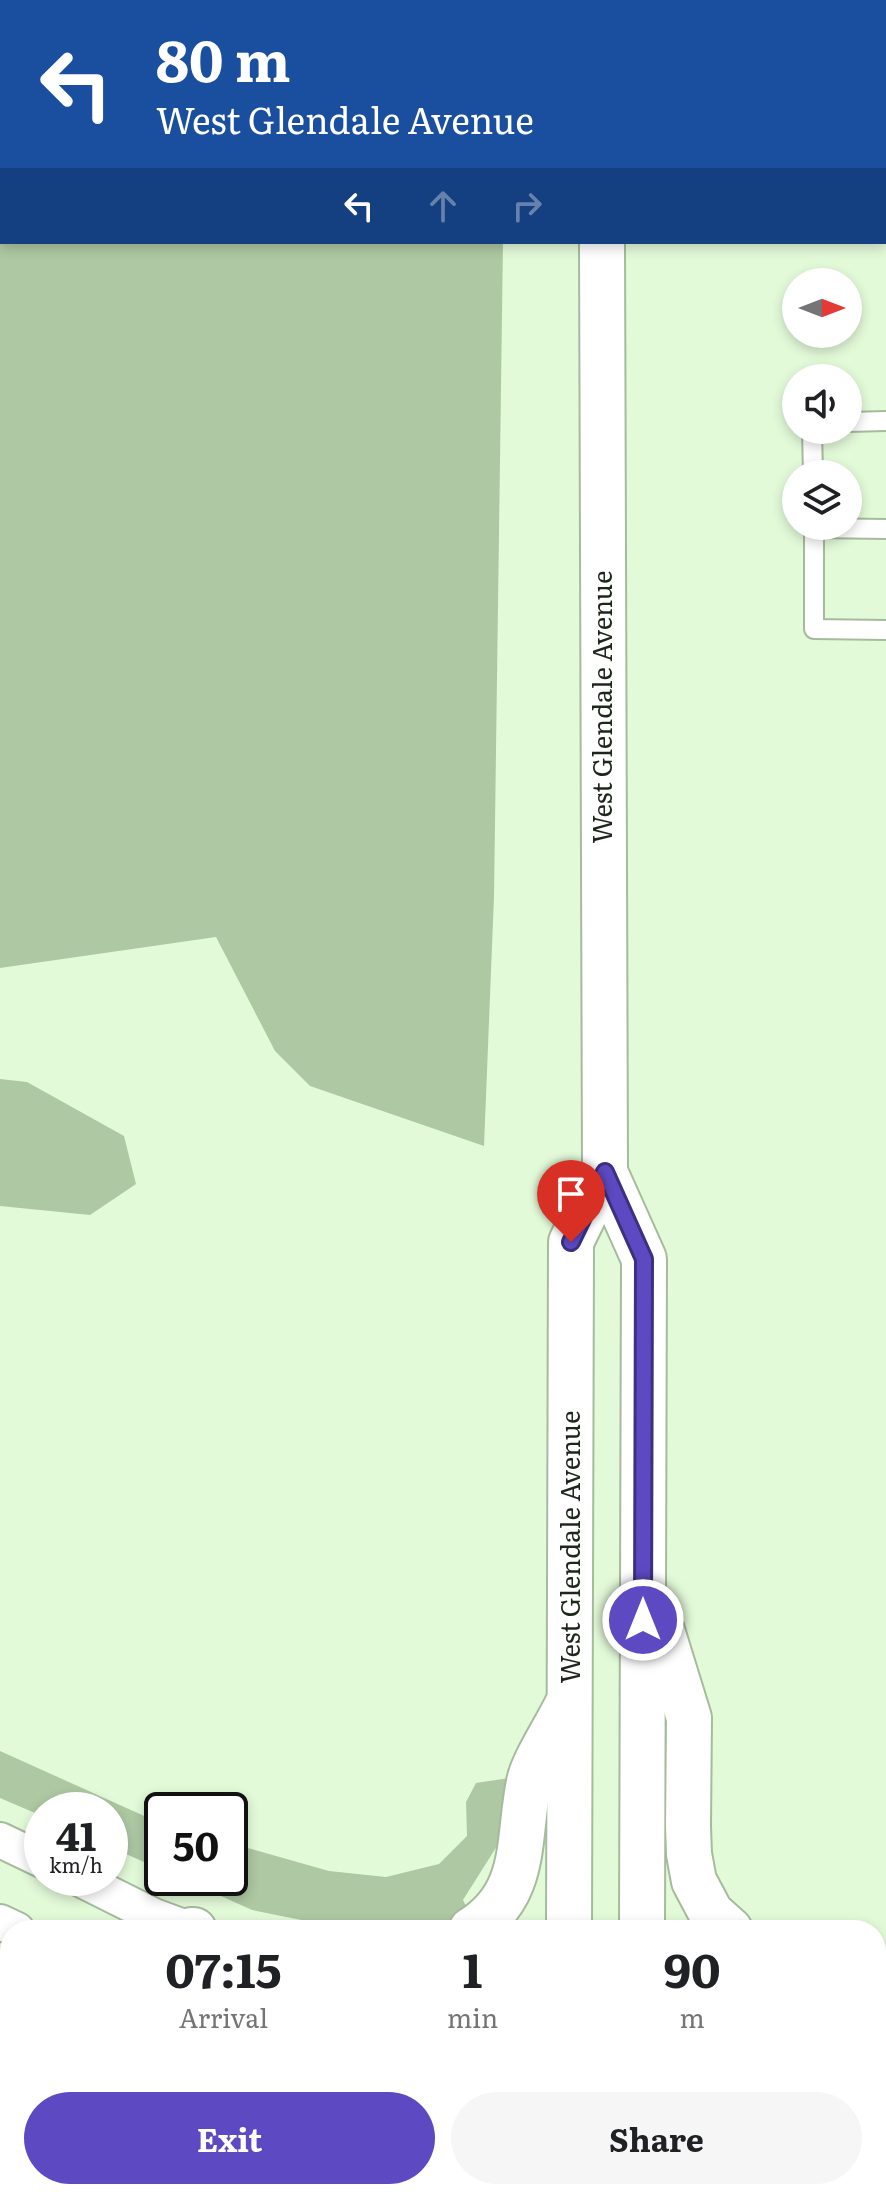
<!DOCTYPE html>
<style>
:root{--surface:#fff;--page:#f6f6f6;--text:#202124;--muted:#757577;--accent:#5d4ac3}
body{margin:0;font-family:Literata,serif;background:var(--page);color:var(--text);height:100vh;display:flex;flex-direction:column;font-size:30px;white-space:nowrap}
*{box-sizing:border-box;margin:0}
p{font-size:26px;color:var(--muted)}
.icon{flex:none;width:44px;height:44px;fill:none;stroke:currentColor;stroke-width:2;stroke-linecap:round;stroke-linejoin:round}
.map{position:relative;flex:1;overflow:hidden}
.details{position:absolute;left:0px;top:1920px;width:886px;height:280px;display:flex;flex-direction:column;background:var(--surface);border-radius:32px 32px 0 0;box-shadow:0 4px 12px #0003}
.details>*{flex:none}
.hud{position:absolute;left:0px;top:0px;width:886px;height:244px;box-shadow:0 4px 12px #0003;background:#1a4fa0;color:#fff;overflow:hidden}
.needle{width:52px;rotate:90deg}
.buttons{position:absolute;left:782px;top:268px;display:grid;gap:16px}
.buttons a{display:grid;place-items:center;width:80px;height:80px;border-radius:50%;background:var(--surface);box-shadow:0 4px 12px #0003;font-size:40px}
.speed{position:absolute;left:24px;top:1792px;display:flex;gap:16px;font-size:40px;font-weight:700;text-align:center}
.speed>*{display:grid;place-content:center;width:104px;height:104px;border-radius:50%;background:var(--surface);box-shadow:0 4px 12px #0003;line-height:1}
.speed small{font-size:20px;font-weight:400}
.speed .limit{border:4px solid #111;border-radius:12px;background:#fff;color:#111}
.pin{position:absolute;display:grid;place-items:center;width:68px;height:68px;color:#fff;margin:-82px -34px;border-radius:50% 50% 50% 0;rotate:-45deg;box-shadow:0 0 8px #0007}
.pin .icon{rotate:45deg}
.me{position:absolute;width:88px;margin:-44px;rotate:0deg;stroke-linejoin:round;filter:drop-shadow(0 0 6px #0008)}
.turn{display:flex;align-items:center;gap:28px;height:168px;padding:0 24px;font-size:36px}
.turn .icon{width:104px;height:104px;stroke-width:2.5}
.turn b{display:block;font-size:56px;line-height:68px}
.lanes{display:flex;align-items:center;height:76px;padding:0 24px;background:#0003;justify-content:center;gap:40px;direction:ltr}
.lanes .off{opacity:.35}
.eta{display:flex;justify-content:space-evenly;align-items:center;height:136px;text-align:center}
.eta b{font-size:48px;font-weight:700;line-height:56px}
.action{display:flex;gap:16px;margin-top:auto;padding:16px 24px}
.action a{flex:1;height:92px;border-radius:48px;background:var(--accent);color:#fff;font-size:32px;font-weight:700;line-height:92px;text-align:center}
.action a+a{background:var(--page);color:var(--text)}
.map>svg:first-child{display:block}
.built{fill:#d4efc8}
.green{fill:#aec8a3}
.building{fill:#596c50}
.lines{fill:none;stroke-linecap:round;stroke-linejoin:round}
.lane-casing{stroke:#a6bb9d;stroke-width:22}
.street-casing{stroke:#a6bb9d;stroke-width:38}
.secondary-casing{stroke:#a6bb9d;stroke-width:48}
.lane{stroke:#fff;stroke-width:18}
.street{stroke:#fff;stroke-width:34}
.secondary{stroke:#fff;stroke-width:44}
.route-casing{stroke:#3c307f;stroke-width:20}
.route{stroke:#5d4ac3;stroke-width:14}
.labels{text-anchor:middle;stroke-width:8;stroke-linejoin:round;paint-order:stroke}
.street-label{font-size:26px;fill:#1d261a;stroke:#fff}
</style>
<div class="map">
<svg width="886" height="2200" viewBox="0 0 886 2200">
<rect width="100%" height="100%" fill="#e3fad9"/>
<path class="built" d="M0 2100 10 2105V2190H17L12 2200H0Z"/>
<g class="green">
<path d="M0 0H506L2 2V242H503L494 897 484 1146 310 1086 275 1051 216 937 0 968Z"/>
<path d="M0 1079 27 1082 124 1136 136 1184 90 1215 0 1206Z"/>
<path d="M0 1751 162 1824V1870L110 1847V1810H42V1816L0 1798Z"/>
<path d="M509 1778V1827L463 1900 470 1914 443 1930H351L252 1910 181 1878H230V1843L329 1871 386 1877 439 1864 467 1836 466 1802 476 1783Z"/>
</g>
<path class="building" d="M0 2100 10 2105V2112L0 2133Z"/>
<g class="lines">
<defs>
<g id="lane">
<path d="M848 422 886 421"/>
<path d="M812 430 813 474"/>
<path d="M814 526V629L886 630"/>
<path d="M814 528 886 529"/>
</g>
<g id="street">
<path d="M0 1840 42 1860"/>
<path d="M78 1878 154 1916 192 1930"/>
<path d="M0 1922 17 1930"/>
</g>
<g id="secondary">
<path d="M601 0V2"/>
<path d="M602 242 605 1172 644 1259 642 1930"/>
<path d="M656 1611 689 1718 688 1826 689 1854 694 1881 711 1913 730 1930"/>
<path d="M191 1930H194"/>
<path d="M471 1930C529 1894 517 1839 529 1782 533 1762 557 1726 567 1705"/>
<path d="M569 1930 571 1242 605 1172"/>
<path d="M876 1989H886"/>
<path d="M876 2064H886"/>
<path d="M876 2096H886"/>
<path d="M524 2190V2200"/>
<path d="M568 2200V2190"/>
<path d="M642 2200V2190"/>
<path d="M690 2200 692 2190"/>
</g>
</defs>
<use href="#lane" class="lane-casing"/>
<use href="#street" class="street-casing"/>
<use href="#secondary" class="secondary-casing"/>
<use href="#lane" class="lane"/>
<use href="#street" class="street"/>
<use href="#secondary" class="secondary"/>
</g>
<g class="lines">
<defs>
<path id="route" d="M571 1242 605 1172 644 1259 643 1620"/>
</defs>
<use href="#route" class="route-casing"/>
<use href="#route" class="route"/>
</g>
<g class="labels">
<g class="street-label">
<text transform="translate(603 707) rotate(-90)" y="9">West Glendale Avenue</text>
<text transform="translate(571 1547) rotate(-90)" y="9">West Glendale Avenue</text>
</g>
</g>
</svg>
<div class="buttons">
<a><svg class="needle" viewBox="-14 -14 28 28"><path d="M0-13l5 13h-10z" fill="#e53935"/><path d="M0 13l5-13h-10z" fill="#757577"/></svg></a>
<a><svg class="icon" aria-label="sound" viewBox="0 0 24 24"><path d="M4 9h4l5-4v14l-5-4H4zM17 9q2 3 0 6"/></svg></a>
<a><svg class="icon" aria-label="layers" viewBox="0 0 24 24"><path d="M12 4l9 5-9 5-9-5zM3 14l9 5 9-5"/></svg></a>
</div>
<div class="speed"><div>41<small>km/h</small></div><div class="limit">50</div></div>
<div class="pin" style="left:571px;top:1242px;background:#d93025"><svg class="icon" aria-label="arrive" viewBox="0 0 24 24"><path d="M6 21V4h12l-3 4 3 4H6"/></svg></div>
<svg class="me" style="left:643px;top:1620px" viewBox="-20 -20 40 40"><circle r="17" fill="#5d4ac3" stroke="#fff" stroke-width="3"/><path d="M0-11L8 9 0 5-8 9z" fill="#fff"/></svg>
<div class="hud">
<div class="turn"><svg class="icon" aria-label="left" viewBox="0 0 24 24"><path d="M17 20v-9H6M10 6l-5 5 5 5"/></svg><div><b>80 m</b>West Glendale Avenue</div></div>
<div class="lanes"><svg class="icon" aria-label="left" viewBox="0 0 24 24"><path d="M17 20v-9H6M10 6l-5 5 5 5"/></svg><svg class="icon off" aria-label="ahead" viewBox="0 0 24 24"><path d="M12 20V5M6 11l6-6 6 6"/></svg><svg class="icon off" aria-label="right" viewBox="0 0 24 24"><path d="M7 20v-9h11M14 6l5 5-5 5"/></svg></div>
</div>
<section class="details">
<div class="eta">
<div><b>07:15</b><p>Arrival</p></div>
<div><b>1</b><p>min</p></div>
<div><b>90</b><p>m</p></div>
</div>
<div class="action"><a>Exit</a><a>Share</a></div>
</section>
</div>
